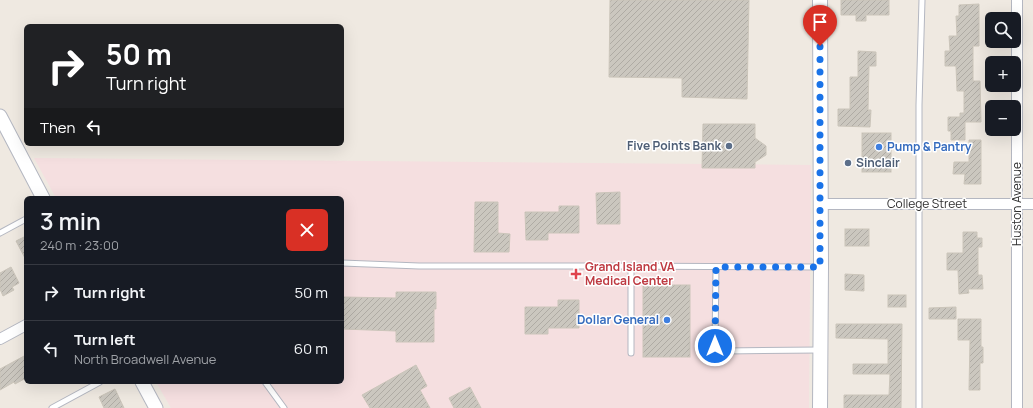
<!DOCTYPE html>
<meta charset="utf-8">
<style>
:root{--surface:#171b24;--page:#242831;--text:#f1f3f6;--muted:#9ea1a6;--line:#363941}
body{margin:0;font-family:Manrope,sans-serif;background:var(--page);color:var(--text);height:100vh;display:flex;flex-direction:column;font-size:15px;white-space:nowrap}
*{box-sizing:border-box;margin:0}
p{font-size:13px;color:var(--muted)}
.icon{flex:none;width:22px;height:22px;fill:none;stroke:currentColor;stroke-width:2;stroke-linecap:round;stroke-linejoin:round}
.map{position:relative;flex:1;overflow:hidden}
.drawer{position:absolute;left:24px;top:196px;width:320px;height:188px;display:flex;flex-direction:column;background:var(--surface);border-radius:6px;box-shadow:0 4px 16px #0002}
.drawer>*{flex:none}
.guide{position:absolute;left:24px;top:24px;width:320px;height:122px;border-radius:6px;box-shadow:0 4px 16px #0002;background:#202124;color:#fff;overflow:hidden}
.tools{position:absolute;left:985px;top:12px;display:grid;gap:8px}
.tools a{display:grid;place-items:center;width:36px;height:36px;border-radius:6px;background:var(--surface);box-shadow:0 4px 16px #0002;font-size:20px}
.pin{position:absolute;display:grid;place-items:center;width:34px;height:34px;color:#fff;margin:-41px -17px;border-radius:50% 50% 50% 0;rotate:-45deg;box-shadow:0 0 4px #0007}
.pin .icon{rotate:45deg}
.me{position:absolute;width:44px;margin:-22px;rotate:0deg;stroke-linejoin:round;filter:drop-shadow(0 0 3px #0008)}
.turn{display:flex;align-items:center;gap:14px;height:84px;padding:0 16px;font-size:18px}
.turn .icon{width:52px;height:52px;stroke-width:2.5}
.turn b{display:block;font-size:28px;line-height:34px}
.then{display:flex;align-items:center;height:38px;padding:0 16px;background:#0003;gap:8px;font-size:15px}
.round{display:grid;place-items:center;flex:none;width:42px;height:42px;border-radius:6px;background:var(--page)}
.headline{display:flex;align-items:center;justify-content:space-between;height:68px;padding:0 16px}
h1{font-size:24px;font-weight:600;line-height:30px}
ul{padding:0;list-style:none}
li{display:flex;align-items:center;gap:12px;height:56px;padding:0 16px;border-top:1px solid var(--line)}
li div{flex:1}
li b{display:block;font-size:15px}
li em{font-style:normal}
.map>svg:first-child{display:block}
.medical{fill:#f5dfe0}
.building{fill:url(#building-hatch);stroke:#cbc5ba}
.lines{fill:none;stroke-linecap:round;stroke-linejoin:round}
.service-casing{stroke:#b4b7c1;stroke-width:7}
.minor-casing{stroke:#b4b7c1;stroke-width:12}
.tertiary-casing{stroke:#b4b7c1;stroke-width:15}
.secondary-casing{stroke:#b4b7c1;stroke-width:16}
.service{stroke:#fff;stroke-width:5}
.minor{stroke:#fff;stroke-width:10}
.tertiary{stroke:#fff;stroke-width:13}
.secondary{stroke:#fff;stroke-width:14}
.route{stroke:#1a73e8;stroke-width:7;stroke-dasharray:0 12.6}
.service-dot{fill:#5c6f8a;stroke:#fff;stroke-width:1.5}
.shop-dot{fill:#3f7fe0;stroke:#fff;stroke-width:1.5}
.health-dot{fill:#e0444e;stroke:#fff;stroke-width:1.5}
.labels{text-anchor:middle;stroke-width:3;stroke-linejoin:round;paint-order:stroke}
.service-label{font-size:12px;font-weight:bold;fill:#4e5e75;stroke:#fff;text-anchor:end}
.shop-label{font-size:12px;font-weight:bold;fill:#366cbe;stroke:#fff;text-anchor:start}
.street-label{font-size:12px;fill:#2e2e2e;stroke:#fff}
.health-label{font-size:12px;font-weight:bold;fill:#be3a42;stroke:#fff;text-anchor:start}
</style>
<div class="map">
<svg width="1033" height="408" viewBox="0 0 1033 408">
<defs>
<pattern id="building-hatch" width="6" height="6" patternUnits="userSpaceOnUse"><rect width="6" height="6" fill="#cbc7bf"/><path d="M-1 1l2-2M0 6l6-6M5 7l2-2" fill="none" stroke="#afaba4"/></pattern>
</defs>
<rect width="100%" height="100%" fill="#efe9e1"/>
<path class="medical" d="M34 158 811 165 809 408H171L156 382H342V198H56Z"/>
<g class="building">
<path d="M610 0H749L747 99 682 97V78L609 77Z"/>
<path d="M841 0H889V15H866V21H856V15H841Z"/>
<path d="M979 4V46H973V81H980L981 122H965V140H951V131H948V117H960V113H964V91H957L956 66H945V51H950L949 36H957L956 16H959V5Z"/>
<path d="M858 51 876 52V66H869L868 110H871L870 127 838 126V109H850V77H858Z"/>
<path d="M703 124H755V138L766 146V155L755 162V168H702Z"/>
<rect x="862" y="133" width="29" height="39"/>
<path d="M969 140H981V184H964L965 174H953L954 162H969Z"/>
<path d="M620 192V224H597L596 193Z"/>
<path d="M475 202H498V233L510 234 509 252H474Z"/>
<path d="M559 206H579V233H548V240H526L525 212H559Z"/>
<rect x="845" y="229" width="24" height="17"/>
<path d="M963 232H977V238H982V247H978V275H982L983 289H968L969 293 959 294 958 270H947V253H963Z"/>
<path d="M26 236V260L16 241Z"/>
<path d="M11 267 19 283 12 287 14 290 3 296 0 289V273Z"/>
<path d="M845 274 864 275V291L845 290Z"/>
<rect x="643" y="285" width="47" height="72"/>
<path d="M396 292H436V309H434V342H396V331L342 329V297L396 298Z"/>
<rect x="888" y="295" width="18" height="12"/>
<path d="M558 300H579V328H548V334H525V307H558Z"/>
<path d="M956 307V319H929V308Z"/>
<path d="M958 319H981V347H983V363H980V390H969L970 340H958Z"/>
<path d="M836 324H902L901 408H844V395H889L890 374H853V364H888V339L836 338Z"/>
<path d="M26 355V378L15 384 14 382 0 390V369Z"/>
<path d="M416 365 427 386 420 390 430 408H370L362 395Z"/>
<path d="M470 387 481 408H454L449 398Z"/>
<path d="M115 389 124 408H104L99 397Z"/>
</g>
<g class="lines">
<defs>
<g id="service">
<path d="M0 233 26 219"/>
<path d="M342 263 419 266H593"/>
<path d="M601 266 820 267"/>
<path d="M631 266V353"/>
<path d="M716 267 715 346 718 350 725 351 819 350"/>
<path d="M265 382 284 408"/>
<path d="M52 408 100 382"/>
<path d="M919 408V105L922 0"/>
</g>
<g id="minor">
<path d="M1017 0V408"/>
<path d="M821 204H1033"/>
<path d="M0 339 26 325"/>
</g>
<g id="tertiary">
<path d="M0 116 43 198"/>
<path d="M142 382 156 408"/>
</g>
<path id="secondary" d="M820 408 821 267 820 0"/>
</defs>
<use href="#service" class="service-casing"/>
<use href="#minor" class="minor-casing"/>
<use href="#tertiary" class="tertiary-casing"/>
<use href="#secondary" class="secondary-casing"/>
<use href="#service" class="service"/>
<use href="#minor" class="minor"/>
<use href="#tertiary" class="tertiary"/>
<use href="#secondary" class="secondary"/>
</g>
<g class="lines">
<path class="route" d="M715 346 716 267H820V46"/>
</g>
<g class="service-dot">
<circle cx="729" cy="146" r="4"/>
<circle cx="848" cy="163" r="4"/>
</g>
<g class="shop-dot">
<circle cx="879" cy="147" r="4"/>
<circle cx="667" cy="320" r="4"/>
</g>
<path class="health-dot" d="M574 268h4v4h4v4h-4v4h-4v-4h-4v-4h4z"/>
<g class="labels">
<g class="service-label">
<text x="721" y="150">Five Points Bank</text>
<text x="856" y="167" text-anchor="start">Sinclair</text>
</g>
<g class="shop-label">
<text x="887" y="151">Pump &amp; Pantry</text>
<text x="659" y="324" text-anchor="end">Dollar General</text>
</g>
<g class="street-label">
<text x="927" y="208">College Street</text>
<text transform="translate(1017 204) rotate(-90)" y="4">Huston Avenue</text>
</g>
<g class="health-label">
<text x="585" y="271">Grand Island VA<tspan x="585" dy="14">Medical Center</tspan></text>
</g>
</g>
</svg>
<div class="tools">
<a><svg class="icon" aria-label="search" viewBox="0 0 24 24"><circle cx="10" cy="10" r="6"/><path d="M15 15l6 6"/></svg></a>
<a>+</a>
<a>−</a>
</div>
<div class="pin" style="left:820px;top:46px;background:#d93025"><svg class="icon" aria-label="arrive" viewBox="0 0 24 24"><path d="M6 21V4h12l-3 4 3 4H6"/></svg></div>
<svg class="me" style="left:715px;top:346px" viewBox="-20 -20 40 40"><circle r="17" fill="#1a73e8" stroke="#fff" stroke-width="3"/><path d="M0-11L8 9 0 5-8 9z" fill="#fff"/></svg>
<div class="guide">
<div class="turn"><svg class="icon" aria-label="right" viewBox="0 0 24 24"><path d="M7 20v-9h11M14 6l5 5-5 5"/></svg><div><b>50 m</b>Turn right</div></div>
<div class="then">Then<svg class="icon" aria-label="left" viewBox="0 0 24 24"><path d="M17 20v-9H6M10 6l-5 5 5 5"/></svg></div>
</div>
<section class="drawer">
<div class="headline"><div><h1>3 min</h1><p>240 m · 23:00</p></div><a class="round" style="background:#d93025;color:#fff"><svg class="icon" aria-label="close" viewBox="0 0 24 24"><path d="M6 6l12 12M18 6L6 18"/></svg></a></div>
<ul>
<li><svg class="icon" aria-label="right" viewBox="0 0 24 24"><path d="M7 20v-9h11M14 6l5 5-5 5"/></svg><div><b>Turn right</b></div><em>50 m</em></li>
<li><svg class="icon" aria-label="left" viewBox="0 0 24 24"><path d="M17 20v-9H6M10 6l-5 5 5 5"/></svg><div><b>Turn left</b><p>North Broadwell Avenue</p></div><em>60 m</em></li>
</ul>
</section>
</div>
